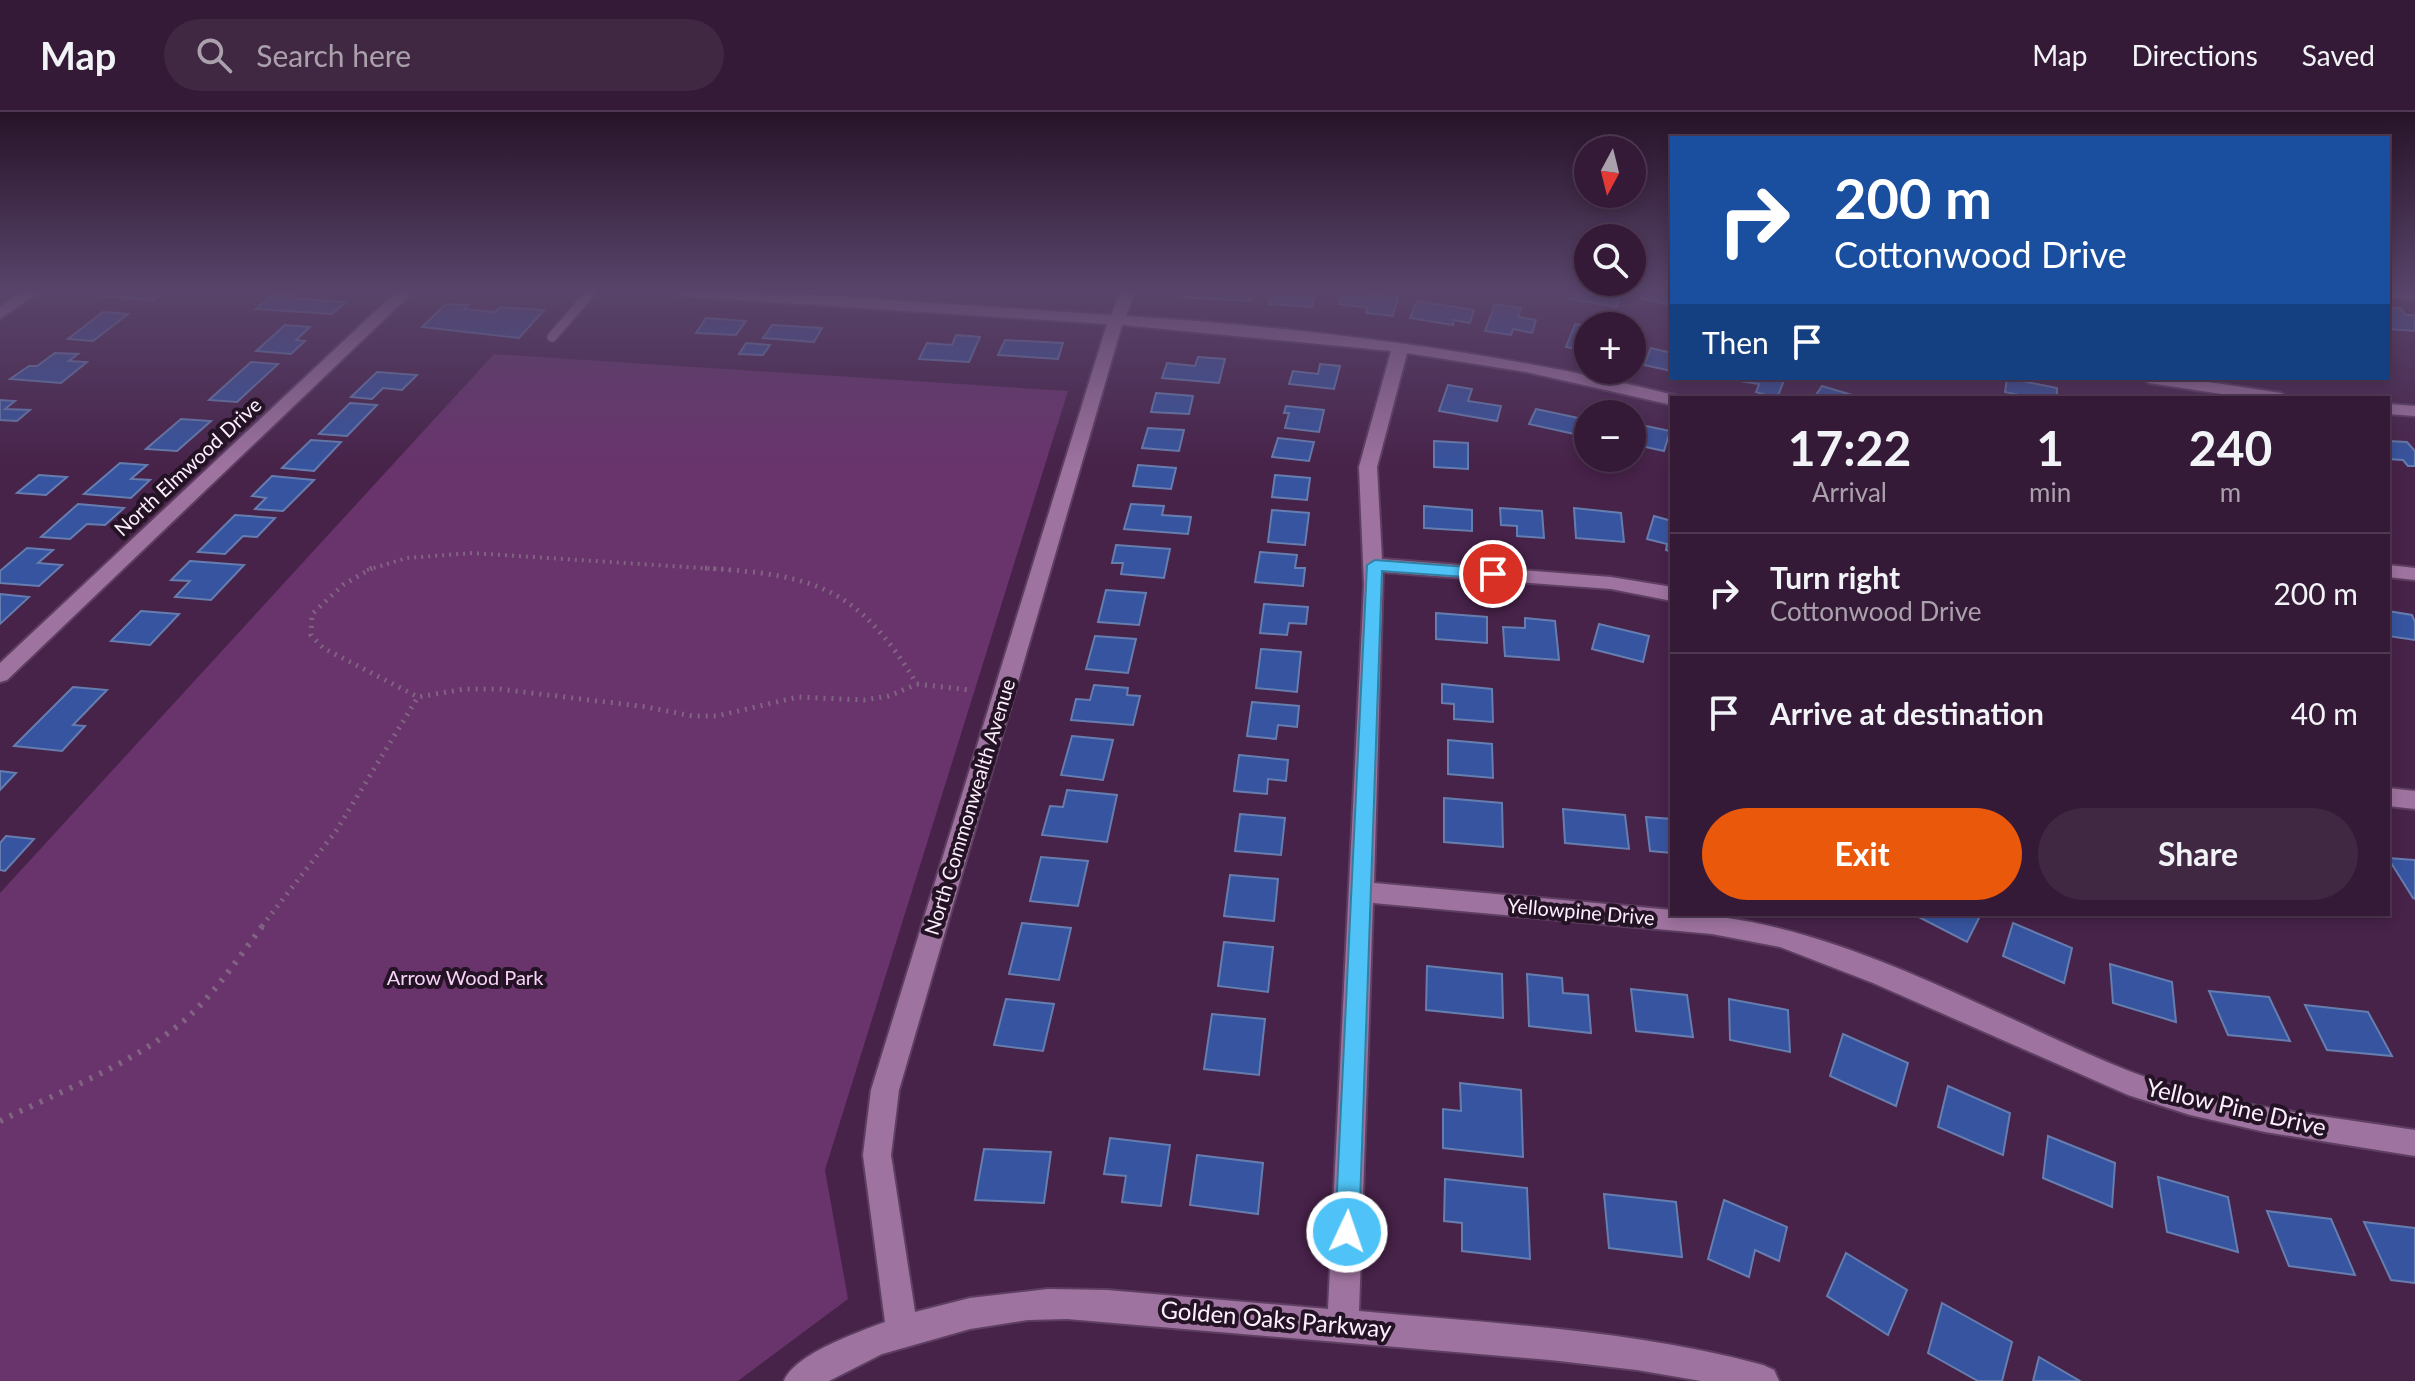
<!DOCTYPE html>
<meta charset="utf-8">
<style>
:root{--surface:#351a37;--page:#402742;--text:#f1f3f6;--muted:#aaa1ad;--line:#4f3852;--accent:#ea580c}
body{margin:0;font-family:Lato,sans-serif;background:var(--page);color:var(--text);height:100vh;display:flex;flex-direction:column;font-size:30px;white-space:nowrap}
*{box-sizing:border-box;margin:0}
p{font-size:26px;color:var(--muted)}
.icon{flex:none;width:44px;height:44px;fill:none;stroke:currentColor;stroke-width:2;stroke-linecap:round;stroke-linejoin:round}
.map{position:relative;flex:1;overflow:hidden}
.sheet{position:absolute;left:1670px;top:284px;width:720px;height:520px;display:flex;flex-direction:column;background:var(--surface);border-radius:0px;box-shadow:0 4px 12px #0003,0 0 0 2px var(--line)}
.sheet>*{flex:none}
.top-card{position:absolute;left:1670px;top:24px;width:720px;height:244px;border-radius:0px;box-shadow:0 4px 12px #0003,0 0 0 2px var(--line);background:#1a4fa0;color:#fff;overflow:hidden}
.needle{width:52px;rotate:187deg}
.tools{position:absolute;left:1574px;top:24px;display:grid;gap:16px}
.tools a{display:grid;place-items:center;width:72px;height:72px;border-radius:50%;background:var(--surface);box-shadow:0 4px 12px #0003,0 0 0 2px var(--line);font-size:40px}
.pin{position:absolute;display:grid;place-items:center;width:68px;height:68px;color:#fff;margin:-34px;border:4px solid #fff;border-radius:50%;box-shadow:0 2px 8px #0007}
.me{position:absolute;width:88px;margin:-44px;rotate:3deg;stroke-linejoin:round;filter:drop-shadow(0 0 6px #0008)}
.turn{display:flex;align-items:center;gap:28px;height:168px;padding:0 32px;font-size:36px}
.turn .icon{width:104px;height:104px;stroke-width:2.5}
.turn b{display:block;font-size:56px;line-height:68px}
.then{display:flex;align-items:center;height:76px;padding:0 32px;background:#0003;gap:16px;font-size:30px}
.eta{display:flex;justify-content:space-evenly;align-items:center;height:136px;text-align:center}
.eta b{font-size:48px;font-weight:700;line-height:56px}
.button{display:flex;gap:16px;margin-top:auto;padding:16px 32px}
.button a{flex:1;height:92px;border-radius:48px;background:var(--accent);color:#fff;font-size:32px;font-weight:700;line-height:92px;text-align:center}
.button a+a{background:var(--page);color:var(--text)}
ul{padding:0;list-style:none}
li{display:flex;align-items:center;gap:24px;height:120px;padding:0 32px;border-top:2px solid var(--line)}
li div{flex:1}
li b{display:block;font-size:30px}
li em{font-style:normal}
header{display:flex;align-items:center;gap:48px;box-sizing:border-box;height:112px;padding:0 40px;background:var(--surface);border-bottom:2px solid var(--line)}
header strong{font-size:38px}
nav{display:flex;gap:44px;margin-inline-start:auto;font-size:28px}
.search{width:560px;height:72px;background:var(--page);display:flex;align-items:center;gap:20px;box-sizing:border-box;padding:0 28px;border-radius:44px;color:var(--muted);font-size:30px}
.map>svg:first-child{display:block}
.green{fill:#69336c}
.building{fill:#36549f;stroke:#667daf;stroke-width:2}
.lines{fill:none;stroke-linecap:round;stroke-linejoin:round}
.lane-casing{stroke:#5e3f61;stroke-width:12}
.street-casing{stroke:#5e3f61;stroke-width:4}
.path-far2{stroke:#816382;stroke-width:4;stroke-dasharray:2 5;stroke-linecap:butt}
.path-far1{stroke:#816382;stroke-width:5;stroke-dasharray:2 6;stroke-linecap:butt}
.path{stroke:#816382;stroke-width:6;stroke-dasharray:3 8;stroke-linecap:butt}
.lane{stroke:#9e739f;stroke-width:9}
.street{fill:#9e739f;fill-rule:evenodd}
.route{fill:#4fc3f7;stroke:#337fa1;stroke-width:2}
.labels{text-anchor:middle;stroke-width:8;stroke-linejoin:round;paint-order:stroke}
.street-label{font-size:20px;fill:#feeffe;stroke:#241325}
.park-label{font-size:20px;fill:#f7d3f7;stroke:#241325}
.near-street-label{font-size:24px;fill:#feeffe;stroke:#241325}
</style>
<header>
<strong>Map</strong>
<div class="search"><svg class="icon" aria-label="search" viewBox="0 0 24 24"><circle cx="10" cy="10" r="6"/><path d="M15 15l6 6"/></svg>Search here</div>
<nav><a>Map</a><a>Directions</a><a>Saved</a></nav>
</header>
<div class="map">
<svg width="2415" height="1269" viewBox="0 0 2415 1269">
<rect width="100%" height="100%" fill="#472249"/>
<path class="green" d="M494 242 1068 279 825 1058 848 1187 738 1269H0V781Z"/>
<g class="building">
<path d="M107 179H165L153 188 100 184Z"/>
<path d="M1182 179H1252L1250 189 1180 185Z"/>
<path d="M1272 179H1316L1312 195 1269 192Z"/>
<path d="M1343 179 1398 185 1393 204 1366 201 1368 196 1339 192Z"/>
<path d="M1573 179H1621L1617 195 1570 187Z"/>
<path d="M1644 179 1672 180V193L1640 186Z"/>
<path d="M274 182 297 183 294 186 346 190 332 202 256 197Z"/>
<path d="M1417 189 1474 198 1470 211 1454 208 1453 213 1410 206Z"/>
<path d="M446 192 468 193 464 197 495 200 500 195 544 198 519 226 422 215Z"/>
<path d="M1495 192 1521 196 1518 205 1536 208 1532 221 1513 217 1511 223 1485 219Z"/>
<path d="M2388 196H2400L2406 203H2415V219L2388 217Z"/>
<path d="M103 200 128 202 93 229 68 227Z"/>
<path d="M706 206 746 209 736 223 696 221Z"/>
<path d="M1575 212 1588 214V239L1566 235Z"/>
<path d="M285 213 310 215 296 228 305 229 291 242 256 239Z"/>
<path d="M772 213 822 216 814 230 763 226Z"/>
<path d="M956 223 980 225 969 250 919 247 927 231 952 233Z"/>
<path d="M1005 228 1063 231 1058 247 998 243Z"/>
<path d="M746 231 770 233 763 243 739 242Z"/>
<path d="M1651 236 1672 241V259L1644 253Z"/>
<path d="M55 241 78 242 69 249 87 250 61 271 10 267 29 254H37Z"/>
<path d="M1198 245 1225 247 1219 271 1162 266 1167 251 1195 254Z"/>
<path d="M251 250 278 252 237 290 209 288Z"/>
<path d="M1320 252 1340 254 1334 277 1289 272 1293 259 1318 262Z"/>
<path d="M377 260 417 263 402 278 383 276 372 287 351 285Z"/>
<path d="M1721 266H1785L1777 286 1756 280 1759 272Z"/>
<path d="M2007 266 2057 276V286H2033L2005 280Z"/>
<path d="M1448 273 1472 277 1468 289 1501 294 1497 309 1439 299Z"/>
<path d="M1822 274 1862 286H1814Z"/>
<path d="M1156 281 1193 284 1189 302 1151 300Z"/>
<path d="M0 288 15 289 5 297 30 298 17 309 0 308Z"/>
<path d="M350 291 377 293 347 324 319 322Z"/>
<path d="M1286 294 1324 298 1319 320 1285 316 1289 301H1284Z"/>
<path d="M1536 297 1588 308V325L1529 312Z"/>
<path d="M181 307 211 309 177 339 146 337Z"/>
<path d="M1632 311 1670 319 1664 339 1632 332Z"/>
<path d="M1148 316 1184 318 1179 339 1142 336Z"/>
<path d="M1278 326 1314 330 1309 349 1272 345Z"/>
<path d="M311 328 341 330 314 359 282 356Z"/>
<path d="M1434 329 1468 331V357L1434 355Z"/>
<path d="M2388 329 2407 330 2415 339V354H2408L2403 348 2388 347Z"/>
<path d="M120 351 147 353 131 367 150 368 131 386 84 382Z"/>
<path d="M1138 353 1176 356 1171 377 1133 374Z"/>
<path d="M39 363 67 365 46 383 17 381Z"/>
<path d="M1275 363 1310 366 1307 388 1272 385Z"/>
<path d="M272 364 314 368 283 399 255 397 266 386 252 384Z"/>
<path d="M78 392 124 396 105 413 87 412 70 427 41 425Z"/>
<path d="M1131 392 1164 394 1162 403 1191 405 1188 422 1124 417Z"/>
<path d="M1424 394 1472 398V419L1424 416Z"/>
<path d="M1500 396 1542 399 1544 426 1517 424V414L1501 413Z"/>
<path d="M1574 396 1621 401 1624 430 1576 426Z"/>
<path d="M1272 398 1309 401 1305 433 1268 430Z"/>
<path d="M235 403 275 406 257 425 243 424 225 442 198 440Z"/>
<path d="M1654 404 1672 409V440L1666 438 1667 432 1647 427Z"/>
<path d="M1116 433 1170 437 1164 466 1121 462 1123 451H1112Z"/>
<path d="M27 436 53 438 38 451 62 453 39 474 0 471V459Z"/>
<path d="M1260 440 1297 443 1295 456H1305L1303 474 1255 470Z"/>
<path d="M190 449 244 453 211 488 175 485 190 469 171 468Z"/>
<path d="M1106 478 1146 481 1139 513 1098 510Z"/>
<path d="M0 482 29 485 0 512Z"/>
<path d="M1264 492 1308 495 1306 512 1289 511 1287 523 1260 521Z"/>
<path d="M141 499 179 502 150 533 111 529Z"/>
<path d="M2388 499 2412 503 2415 510V528L2388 524Z"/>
<path d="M1436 501 1487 505V531L1436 527Z"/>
<path d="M1525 506 1555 509 1559 548 1505 544 1503 515 1525 516Z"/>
<path d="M1599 512 1649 524 1643 550 1592 537Z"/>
<path d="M1095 524 1136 527 1128 561 1086 557Z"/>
<path d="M1261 537 1301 540 1297 580 1256 576Z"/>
<path d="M1442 572 1492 577 1493 610 1454 607V592L1442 591Z"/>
<path d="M1094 573 1128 576 1127 583 1140 584 1133 613 1071 608 1076 587 1090 588Z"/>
<path d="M73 575 107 578 73 613 85 614 62 639 14 634Z"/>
<path d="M1252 590 1299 594 1297 615 1278 613 1276 627 1247 624Z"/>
<path d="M1072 624 1113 628 1103 668 1061 663Z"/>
<path d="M1448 628 1492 632 1493 666 1448 662Z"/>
<path d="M1239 643 1288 648 1286 669 1268 667 1267 682 1234 679Z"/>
<path d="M0 659 16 661 0 678Z"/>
<path d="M1067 678 1117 683 1107 730 1042 723 1050 694 1063 695Z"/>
<path d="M1444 686 1502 691 1503 735 1444 730Z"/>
<path d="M1563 697 1625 703 1629 737 1565 731Z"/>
<path d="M1240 702 1285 706 1281 743 1235 739Z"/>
<path d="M1646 705 1672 707V741L1650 739Z"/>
<path d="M6 724 34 727 5 759 0 758V731Z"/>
<path d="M1041 745 1088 749 1078 794 1030 789Z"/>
<path d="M2388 746 2415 748V787L2413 786Z"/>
<path d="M1230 763 1278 767 1274 809 1224 804Z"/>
<path d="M1913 802H1981L1967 830Z"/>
<path d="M1022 811 1071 816 1059 868 1009 862Z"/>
<path d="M2013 811 2072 836 2064 871 2003 844Z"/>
<path d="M1224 830 1273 835 1268 880 1218 874Z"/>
<path d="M2110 852 2172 870 2176 910 2113 891Z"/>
<path d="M1427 854 1502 862 1503 906 1426 898Z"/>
<path d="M1527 862 1562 866 1563 881 1588 883 1591 921 1529 914Z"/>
<path d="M1631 877 1687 883 1693 925 1636 919Z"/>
<path d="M2209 879 2269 885 2290 929 2228 923Z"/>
<path d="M1006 887 1054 892 1043 939 994 933Z"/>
<path d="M1729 887 1788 898 1790 940 1730 928Z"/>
<path d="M2305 893 2368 900 2392 944 2327 938Z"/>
<path d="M1212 902 1265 907 1259 963 1204 957Z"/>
<path d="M1843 922 1908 951 1896 994 1830 964Z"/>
<path d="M1460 971 1521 978 1523 1045 1443 1036V997L1461 999Z"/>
<path d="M1948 974 2010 1001 2003 1043 1938 1015Z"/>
<path d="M2048 1024 2115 1051 2112 1095 2043 1066Z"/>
<path d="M1110 1026 1170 1033 1161 1094 1122 1090 1126 1064 1104 1062Z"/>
<path d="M984 1037 1051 1040 1044 1091 975 1088Z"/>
<path d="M1197 1043 1263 1051 1258 1102 1190 1093Z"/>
<path d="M2158 1065 2228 1085 2238 1140 2167 1120Z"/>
<path d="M1445 1067 1527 1076 1530 1147 1462 1139V1111L1444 1109Z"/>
<path d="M1604 1082 1676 1090 1682 1145 1609 1136Z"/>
<path d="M1724 1088 1787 1115 1779 1149 1755 1138 1749 1165 1708 1147Z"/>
<path d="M2267 1099 2331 1107 2355 1163 2289 1154Z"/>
<path d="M2364 1110 2415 1116V1171L2391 1168Z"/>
<path d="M1846 1141 1907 1178 1888 1223 1827 1184Z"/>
<path d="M1942 1191 2012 1230 2002 1269H1978L1928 1241Z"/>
<path d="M2039 1245 2080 1269H2033Z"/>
</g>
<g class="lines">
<defs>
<path id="lane" d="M552 225 592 179"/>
<g id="street">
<path d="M23 179H41L0 207V195Z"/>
<path d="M397 179H414L7 568 0 570V551Z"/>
<path d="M672 179H753L1111 203 1121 179H1135L1126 204C1312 216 1496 239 1678 284L1672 286V293L1526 260 1407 241 1377 355 1382 447 1611 465 1672 475V489L1611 477 1383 460 1374 771 1672 798V802C1825 802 1988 902 2129 959 2219 994 2320 1003 2415 1018V1044L2265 1020 2190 1003 2128 983 1873 871 1780 835 1712 822 1373 791 1359 1199C1494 1212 1632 1217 1763 1253L1774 1258 1779 1269H1701L1637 1258 1550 1248 1067 1207 1028 1208 970 1217 882 1242 829 1269H784C795 1242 858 1220 885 1210L863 1043 871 978 1107 212 680 184ZM1122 213 1391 239 1359 355 1364 473 1328 1197 1107 1178 1048 1177 970 1186 915 1200 891 1043 899 978Z"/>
<path d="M2388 179H2415V187L2388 185Z"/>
<path d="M2141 266H2182L2281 281 2289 286H2248L2149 271Z"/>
<path d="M2388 292 2415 294V304L2388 302Z"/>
<path d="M2388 453 2415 456V468L2388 465Z"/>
<path d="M2388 676 2415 679V697L2388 694Z"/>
</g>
</defs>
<use href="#lane" class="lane-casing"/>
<use href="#street" class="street-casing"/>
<path class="path-far2" d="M367 458 407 446 472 441 732 458"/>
<g class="path-far1">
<path d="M372 456 343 473 312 502 311 523 323 536 418 585 465 577H499L647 595 692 604H717L798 585 864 588 889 584 917 572"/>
<path d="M705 456C815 463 858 475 917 572"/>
<path d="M917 572 969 578"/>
<path d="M262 814 336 719 418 585"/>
</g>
<path class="path" d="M0 1009C59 980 128 954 180 912 213 885 238 846 264 812"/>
<use href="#lane" class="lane"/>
<use href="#street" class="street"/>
</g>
<linearGradient id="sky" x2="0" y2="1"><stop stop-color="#271328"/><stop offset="0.5" stop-color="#58446a"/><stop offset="1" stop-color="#58446a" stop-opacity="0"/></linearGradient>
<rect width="2415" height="357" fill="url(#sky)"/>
<path class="route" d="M1375 448 1493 457 1501 462 1493 467 1382 459 1359 1120 1356 1129 1347 1132 1339 1129 1335 1120 1367 453Z"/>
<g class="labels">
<g class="street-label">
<text transform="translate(188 355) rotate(-43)" y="7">North Elmwood Drive</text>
<text transform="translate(970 695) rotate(-73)" y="7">North Commonwealth Avenue</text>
<text transform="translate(1581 800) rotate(5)" y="7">Yellowpine Drive</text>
</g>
<g class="park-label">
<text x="465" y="873">Arrow Wood Park</text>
</g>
<g class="near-street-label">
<text transform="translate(2236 996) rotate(13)" y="8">Yellow Pine Drive</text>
<text transform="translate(1276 1208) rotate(5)" y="8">Golden Oaks Parkway</text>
</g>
</g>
</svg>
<div class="tools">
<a><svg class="needle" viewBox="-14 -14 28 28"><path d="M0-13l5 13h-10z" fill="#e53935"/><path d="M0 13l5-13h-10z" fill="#aaa1ad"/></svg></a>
<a><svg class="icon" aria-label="search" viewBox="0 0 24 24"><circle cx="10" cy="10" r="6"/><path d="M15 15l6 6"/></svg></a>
<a>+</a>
<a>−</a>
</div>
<div class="pin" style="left:1493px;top:462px;background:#d93025"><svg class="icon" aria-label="arrive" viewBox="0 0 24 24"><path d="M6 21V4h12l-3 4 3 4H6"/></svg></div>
<svg class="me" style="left:1347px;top:1120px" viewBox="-20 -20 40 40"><circle r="17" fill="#4fc3f7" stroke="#fff" stroke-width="3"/><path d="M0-11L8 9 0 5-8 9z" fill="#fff"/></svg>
<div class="top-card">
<div class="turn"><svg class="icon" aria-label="right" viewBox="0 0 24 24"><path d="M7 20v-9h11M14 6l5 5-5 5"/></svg><div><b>200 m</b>Cottonwood Drive</div></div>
<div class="then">Then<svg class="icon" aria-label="arrive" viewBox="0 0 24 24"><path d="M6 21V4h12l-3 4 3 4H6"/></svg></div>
</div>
<section class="sheet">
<div class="eta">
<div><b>17:22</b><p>Arrival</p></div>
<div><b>1</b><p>min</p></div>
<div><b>240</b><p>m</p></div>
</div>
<ul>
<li><svg class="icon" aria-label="right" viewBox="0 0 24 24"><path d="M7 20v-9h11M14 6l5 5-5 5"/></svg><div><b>Turn right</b><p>Cottonwood Drive</p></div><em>200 m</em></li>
<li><svg class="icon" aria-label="arrive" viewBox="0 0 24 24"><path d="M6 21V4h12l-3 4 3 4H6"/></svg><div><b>Arrive at destination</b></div><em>40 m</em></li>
</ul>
<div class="button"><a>Exit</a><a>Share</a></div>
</section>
</div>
